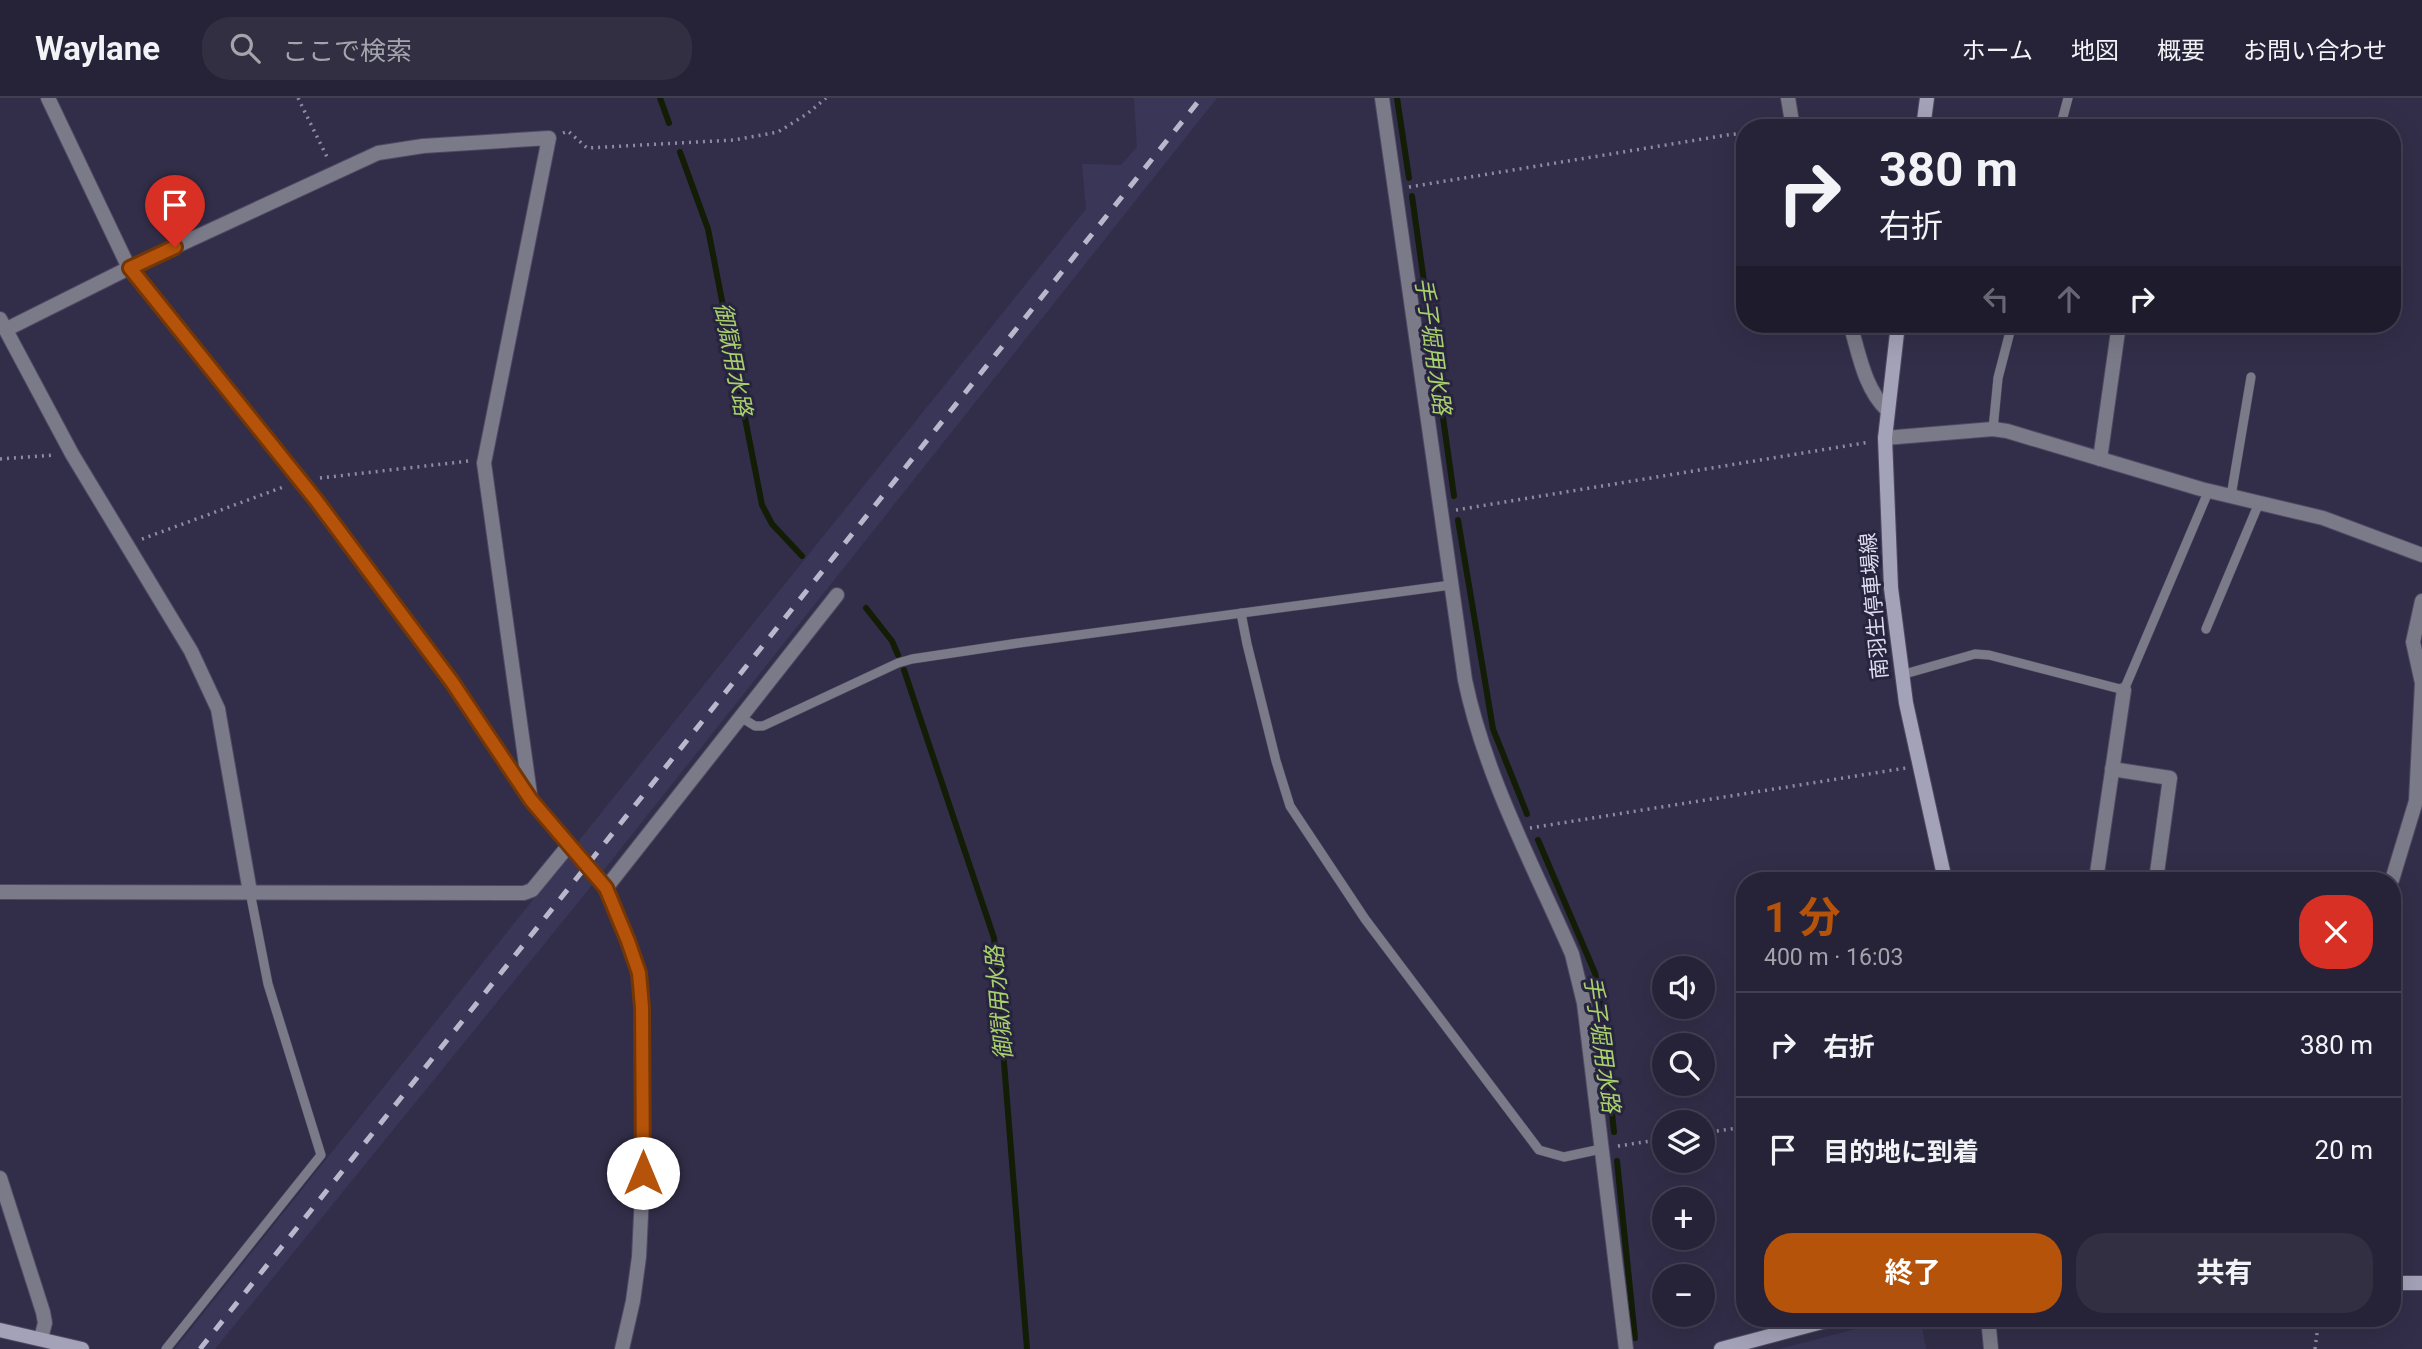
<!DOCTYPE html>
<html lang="ja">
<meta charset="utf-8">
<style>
:root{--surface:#262237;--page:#322f42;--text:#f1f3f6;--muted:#a4a4ad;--line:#423f52;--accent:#b45309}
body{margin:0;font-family:Roboto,"Noto Sans JP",sans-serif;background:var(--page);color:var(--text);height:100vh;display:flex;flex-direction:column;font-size:26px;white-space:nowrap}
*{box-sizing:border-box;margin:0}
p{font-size:23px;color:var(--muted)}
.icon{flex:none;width:38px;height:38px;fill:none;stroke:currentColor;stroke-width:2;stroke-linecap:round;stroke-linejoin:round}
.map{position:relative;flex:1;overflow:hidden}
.sheet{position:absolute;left:1736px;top:774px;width:665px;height:455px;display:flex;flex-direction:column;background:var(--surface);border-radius:28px;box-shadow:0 7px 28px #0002,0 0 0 2px var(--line)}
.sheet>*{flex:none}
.hud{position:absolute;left:1736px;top:21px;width:665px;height:214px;border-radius:28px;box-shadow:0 7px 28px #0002,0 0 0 2px var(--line);background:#262237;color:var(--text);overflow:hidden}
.controls{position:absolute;left:1652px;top:858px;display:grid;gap:14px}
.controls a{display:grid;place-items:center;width:63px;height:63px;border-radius:50%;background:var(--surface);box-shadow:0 7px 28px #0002,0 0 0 2px var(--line);font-size:35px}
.pin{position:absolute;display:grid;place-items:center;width:60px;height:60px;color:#fff;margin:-72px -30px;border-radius:50% 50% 50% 0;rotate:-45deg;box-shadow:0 0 7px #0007}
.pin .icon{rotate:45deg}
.me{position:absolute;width:77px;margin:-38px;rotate:0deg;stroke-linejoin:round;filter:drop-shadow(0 0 5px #0008)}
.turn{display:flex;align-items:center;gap:24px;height:147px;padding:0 28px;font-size:32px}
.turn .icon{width:91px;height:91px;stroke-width:2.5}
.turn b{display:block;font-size:49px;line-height:60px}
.lanes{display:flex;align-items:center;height:66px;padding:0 28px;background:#0003;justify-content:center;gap:35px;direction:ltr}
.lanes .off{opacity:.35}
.round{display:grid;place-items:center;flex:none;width:74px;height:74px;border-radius:28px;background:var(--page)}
.summary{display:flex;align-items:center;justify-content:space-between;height:119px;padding:0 28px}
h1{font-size:42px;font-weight:700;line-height:52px;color:var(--accent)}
.button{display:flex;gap:14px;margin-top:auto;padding:14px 28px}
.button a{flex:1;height:80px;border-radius:28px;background:var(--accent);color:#fff;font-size:28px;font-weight:700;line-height:80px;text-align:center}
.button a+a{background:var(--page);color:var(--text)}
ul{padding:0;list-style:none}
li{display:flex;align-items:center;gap:21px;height:105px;padding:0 28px;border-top:2px solid var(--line)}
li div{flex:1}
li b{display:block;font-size:26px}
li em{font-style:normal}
header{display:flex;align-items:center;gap:42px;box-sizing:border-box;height:98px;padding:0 35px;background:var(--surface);border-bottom:2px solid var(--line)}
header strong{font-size:33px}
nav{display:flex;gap:38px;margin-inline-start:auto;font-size:24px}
.search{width:490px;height:63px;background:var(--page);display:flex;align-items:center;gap:18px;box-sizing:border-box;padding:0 24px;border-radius:28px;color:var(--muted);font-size:26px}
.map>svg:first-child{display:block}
.built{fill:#3a3657}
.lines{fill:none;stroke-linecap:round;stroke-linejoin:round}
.stream{stroke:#131c05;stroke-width:6}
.lane-casing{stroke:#4e4a64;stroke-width:10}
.street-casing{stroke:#4e4a64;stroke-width:16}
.secondary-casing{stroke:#4e4a64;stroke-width:16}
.path{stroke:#8e8ca2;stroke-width:3.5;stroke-dasharray:2 5;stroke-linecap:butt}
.lane{stroke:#7b7a88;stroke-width:9}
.street{stroke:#7b7a88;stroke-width:14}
.secondary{stroke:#a4a2b8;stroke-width:14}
.rail{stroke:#b8b7cb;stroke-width:5;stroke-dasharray:12 12;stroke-linecap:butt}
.route-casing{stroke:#753606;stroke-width:18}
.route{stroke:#b45309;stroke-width:12}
.labels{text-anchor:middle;stroke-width:6;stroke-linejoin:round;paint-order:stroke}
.street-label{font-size:21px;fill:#deddef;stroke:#28243f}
.water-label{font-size:23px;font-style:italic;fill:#a7d16a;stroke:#28243f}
</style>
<header>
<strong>Waylane</strong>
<div class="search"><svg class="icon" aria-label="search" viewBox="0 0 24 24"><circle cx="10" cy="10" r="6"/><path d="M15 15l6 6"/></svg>ここで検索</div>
<nav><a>ホーム</a><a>地図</a><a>概要</a><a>お問い合わせ</a></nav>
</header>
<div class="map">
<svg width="2422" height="1251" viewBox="0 0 2422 1251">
<rect width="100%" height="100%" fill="#322e49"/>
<g class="built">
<path d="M1134 0H1217L603 773 596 768 577 745 1086 111 1082 66 1121 67 1137 49Z"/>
<path d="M567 759 577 762 592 781 593 786 215 1251H175Z"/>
<path d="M1898 1220H1920L1926 1251H1779Z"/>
</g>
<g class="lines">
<g class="stream">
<path d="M660 0 669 25"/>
<path d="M1397 0 1409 80"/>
<path d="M680 54 708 131 762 407 772 426 802 458"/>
<path d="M1412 98 1454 398"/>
<path d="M1458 422 1493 631 1527 716"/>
<path d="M866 510 892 543 898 557"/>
<path d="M904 572 994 840 1027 1251"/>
<path d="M1538 742 1595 875 1599 893 1614 1034"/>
<path d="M1617 1063 1635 1240"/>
</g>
<defs>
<g id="lane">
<path d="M2060 30 2068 0"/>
<path d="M1993 331 1998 280 2012 226"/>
<path d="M2231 398 2251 279"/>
<path d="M1241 515 1247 546 1276 663 1290 708 1365 821 1539 1052 1564 1059 1601 1051"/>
<path d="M2206 531 2259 405"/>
<path d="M1901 577 1975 556 1989 557 2124 592 2209 392"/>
<path d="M742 620 755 628H763L898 565 912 561 1019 545 1451 487"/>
<path d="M166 1251 321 1057 268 886 250 794"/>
</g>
<g id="street">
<path d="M48 0 129 170 316 402 452 584 531 702 606 790 628 843 639 875 642 909 643 1075 639 1159 633 1203 622 1251"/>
<path d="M1382 0 1465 582C1485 678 1533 767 1572 856L1584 905 1626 1251"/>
<path d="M1788 0 1793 30"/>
<path d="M0 221 72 356 191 553 218 611 250 794"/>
<path d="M1850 226C1859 255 1864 290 1887 312"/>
<path d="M7 231 129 170 378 55 423 48 549 40 484 365 530 696"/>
<path d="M1885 340 1993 331 2007 333 2201 391 2323 420 2422 457"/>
<path d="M2100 361 2119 226"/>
<path d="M2112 671 2170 680 2156 782"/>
<path d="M2096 782 2124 592"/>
<path d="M2392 782 2416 703 2422 585 2413 544 2422 503"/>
<path d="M606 790 837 497"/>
<path d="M0 794 524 795 532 792 569 747"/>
<path d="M0 1080 43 1214 45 1225 41 1240"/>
<path d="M1988 1220 1991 1251"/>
</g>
<g id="secondary">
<path d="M1923 30 1927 0"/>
<path d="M1898 226 1885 340 1891 490 1906 605 1945 782"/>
<path d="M2392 1185H2422"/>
<path d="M0 1232 82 1251"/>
<path d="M1721 1251 1837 1220"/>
</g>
</defs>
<use href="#lane" class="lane-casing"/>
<use href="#street" class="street-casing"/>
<use href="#secondary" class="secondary-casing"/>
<g class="path">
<path d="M298 0 328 61"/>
<path d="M563 35 568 33 587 50 734 42 778 34 807 16 826 0"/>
<path d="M1409 89 1727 37 1736 36 1745 40"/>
<path d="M0 361 54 357"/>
<path d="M320 380 469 363"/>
<path d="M1456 412 1870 344"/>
<path d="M142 441 286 388"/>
<path d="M1530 730 1906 670"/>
<path d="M1703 1035 1745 1029"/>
<path d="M1618 1048 1664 1041"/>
<path d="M2315 1251 2319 1220"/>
</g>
<use href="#lane" class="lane"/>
<use href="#street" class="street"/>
<use href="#secondary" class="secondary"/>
<path class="rail" d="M200 1251 1201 0"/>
</g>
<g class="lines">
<defs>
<path id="route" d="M175 149 130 170 316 402 452 584 531 702 606 790 628 843 639 875 642 909 643 1075"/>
</defs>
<use href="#route" class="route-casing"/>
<use href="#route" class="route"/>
</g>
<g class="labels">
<g class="street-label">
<text transform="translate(1874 508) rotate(-95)" y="7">南羽生停車場線</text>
</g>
<g class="water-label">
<text transform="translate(1433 248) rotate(82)" y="8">手子堀用水路</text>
<text transform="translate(733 261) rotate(79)" y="8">御獄用水路</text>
<text transform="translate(999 905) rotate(-95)" y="8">御獄用水路</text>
<text transform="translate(1602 946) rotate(82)" y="8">手子堀用水路</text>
</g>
</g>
</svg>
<div class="controls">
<a><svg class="icon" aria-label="sound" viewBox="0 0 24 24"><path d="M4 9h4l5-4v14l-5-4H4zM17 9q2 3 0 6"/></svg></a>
<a><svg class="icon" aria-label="search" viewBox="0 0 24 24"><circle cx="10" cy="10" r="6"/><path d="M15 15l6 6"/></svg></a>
<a><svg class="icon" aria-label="layers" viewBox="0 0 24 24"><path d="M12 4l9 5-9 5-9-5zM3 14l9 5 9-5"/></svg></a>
<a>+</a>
<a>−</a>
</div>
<div class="pin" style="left:175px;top:149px;background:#d93025"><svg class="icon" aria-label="arrive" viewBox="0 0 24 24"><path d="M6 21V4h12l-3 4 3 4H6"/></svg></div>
<svg class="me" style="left:643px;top:1075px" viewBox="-20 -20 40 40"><circle r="19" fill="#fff"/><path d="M0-13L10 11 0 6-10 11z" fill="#b45309"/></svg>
<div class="hud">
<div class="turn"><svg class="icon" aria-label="right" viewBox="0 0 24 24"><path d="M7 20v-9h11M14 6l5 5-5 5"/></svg><div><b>380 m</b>右折</div></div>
<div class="lanes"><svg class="icon off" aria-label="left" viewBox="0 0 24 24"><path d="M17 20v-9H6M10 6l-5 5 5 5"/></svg><svg class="icon off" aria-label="ahead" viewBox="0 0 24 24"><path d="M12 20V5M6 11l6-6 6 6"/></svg><svg class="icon" aria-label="right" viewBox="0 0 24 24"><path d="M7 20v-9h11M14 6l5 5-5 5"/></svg></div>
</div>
<section class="sheet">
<div class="summary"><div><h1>1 分</h1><p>400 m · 16:03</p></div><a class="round" style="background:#d93025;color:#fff"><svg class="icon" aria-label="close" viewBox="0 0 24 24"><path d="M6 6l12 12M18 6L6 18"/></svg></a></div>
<ul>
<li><svg class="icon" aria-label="right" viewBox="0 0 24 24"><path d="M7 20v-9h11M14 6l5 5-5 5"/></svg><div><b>右折</b></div><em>380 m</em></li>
<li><svg class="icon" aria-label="arrive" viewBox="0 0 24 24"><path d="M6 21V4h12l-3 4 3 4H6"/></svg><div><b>目的地に到着</b></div><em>20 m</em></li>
</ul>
<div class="button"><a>終了</a><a>共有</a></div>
</section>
</div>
